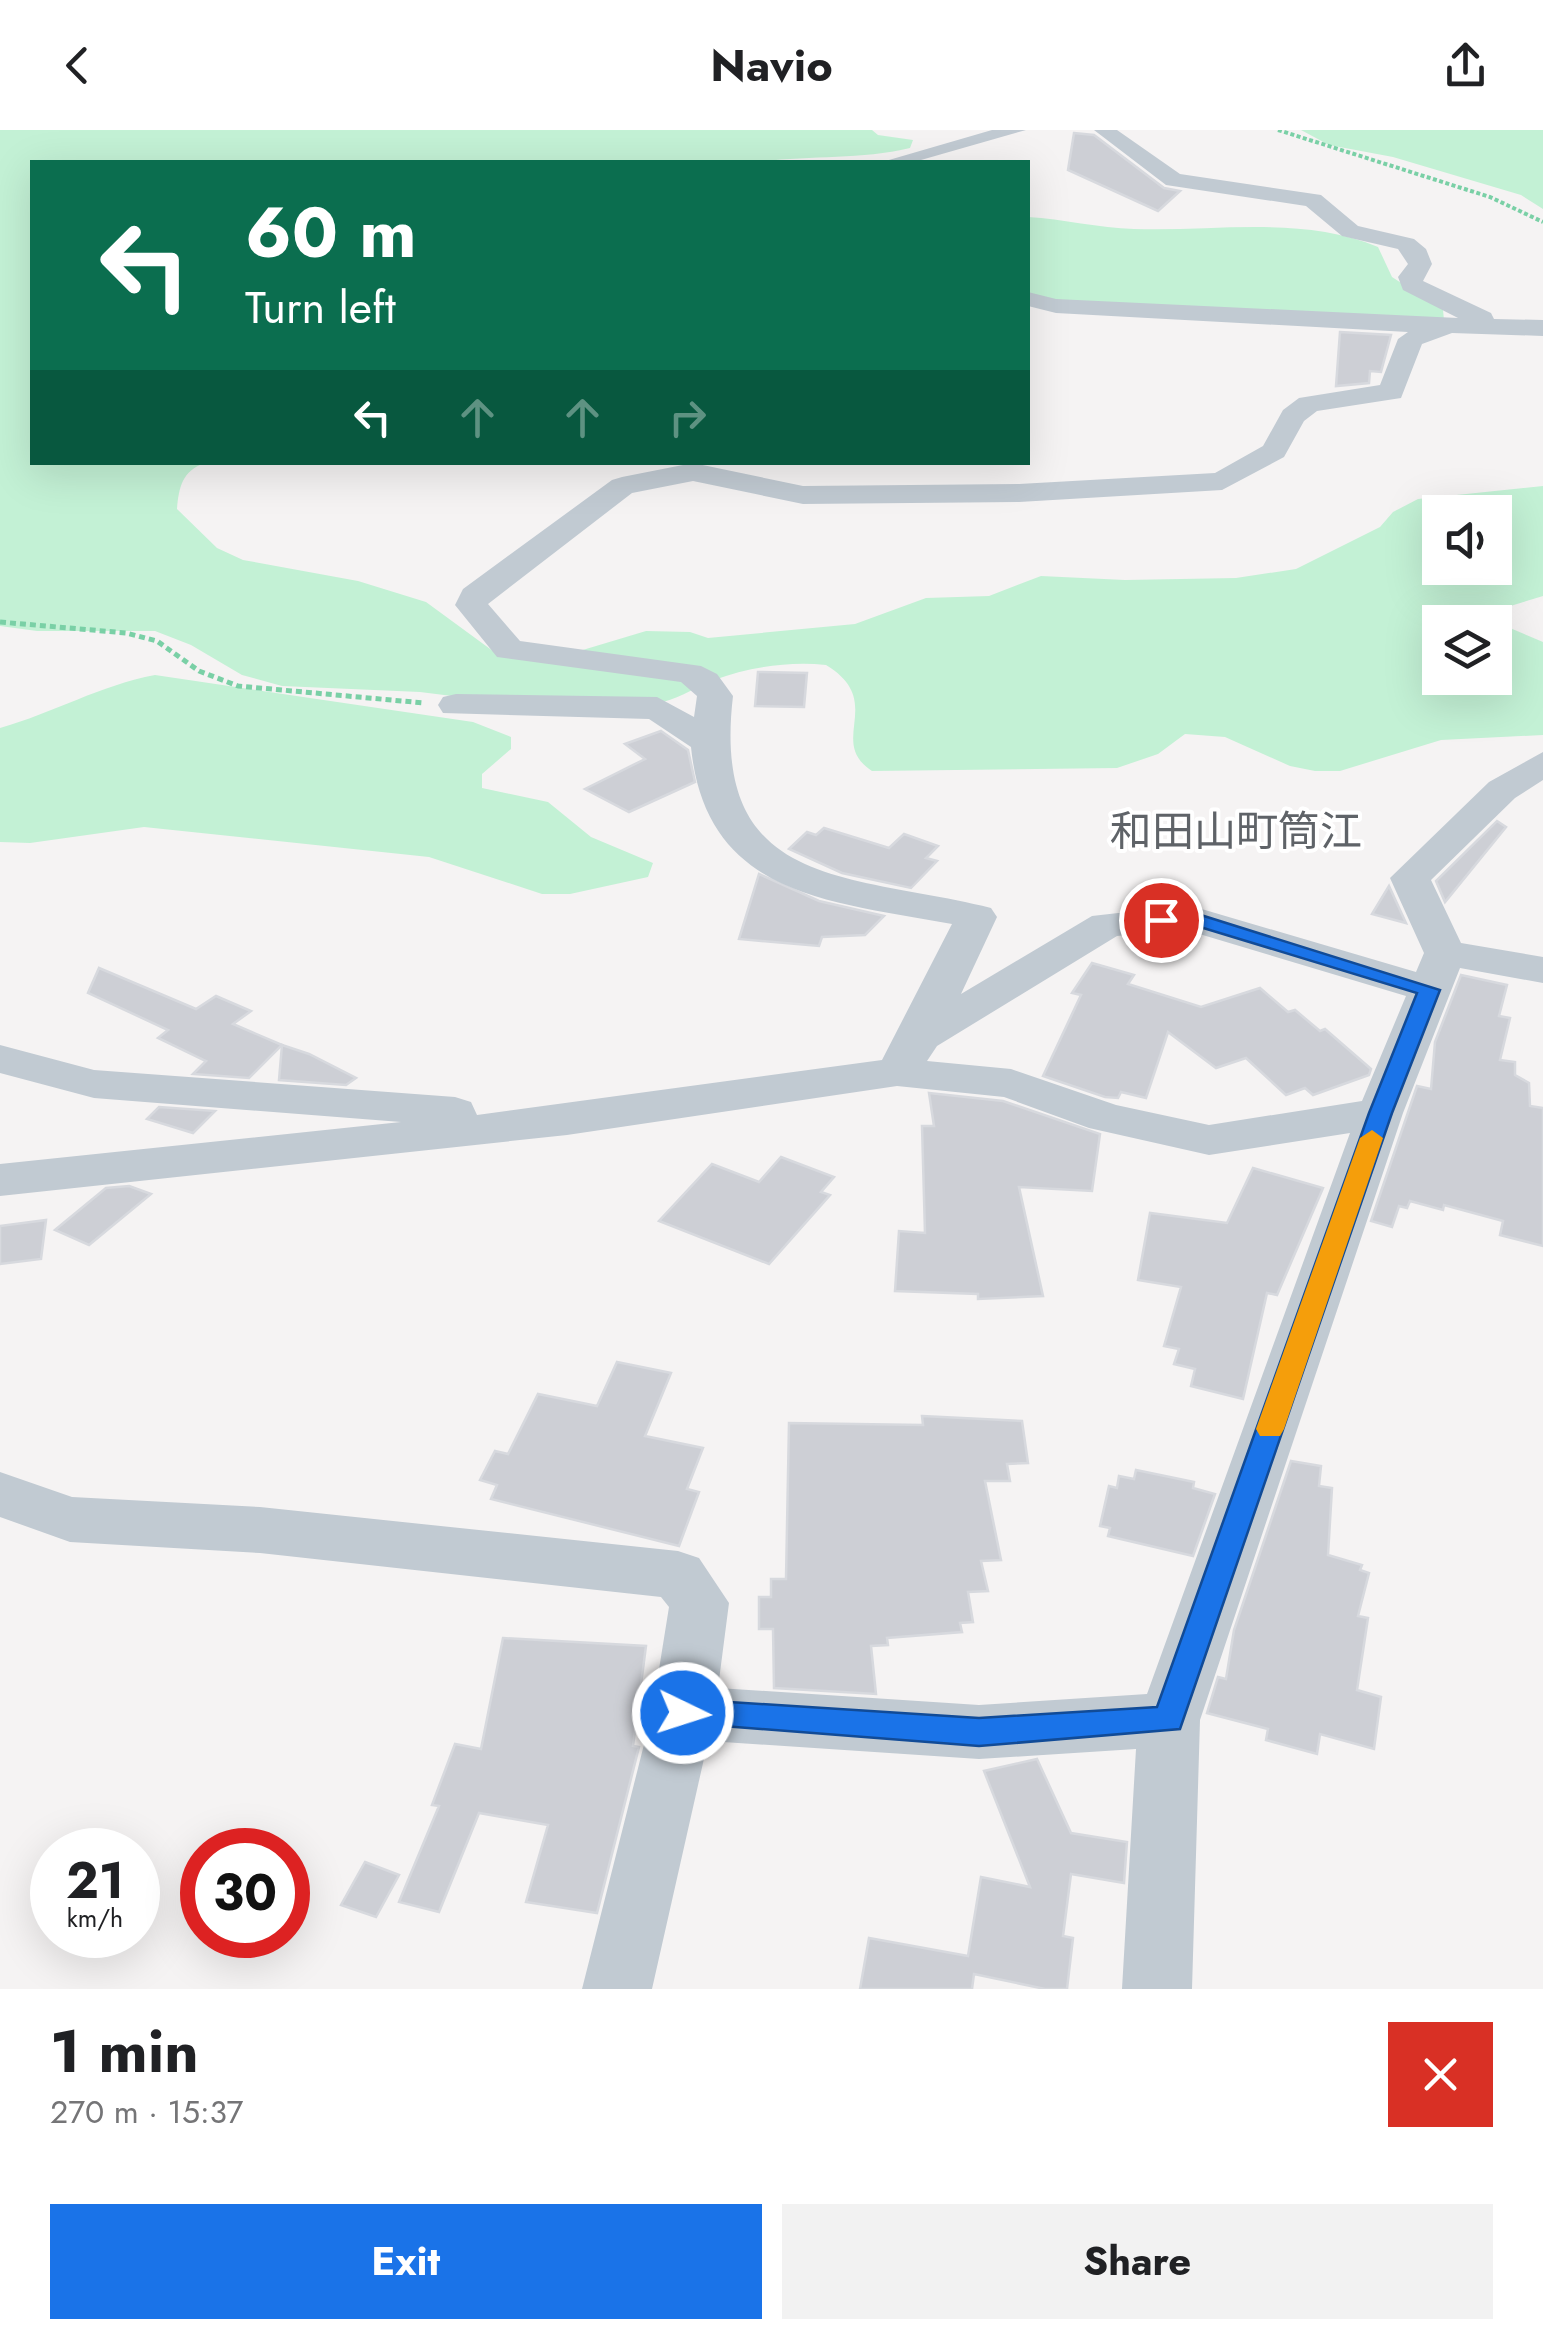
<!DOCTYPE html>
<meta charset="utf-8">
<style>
:root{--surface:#fff;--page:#f2f2f2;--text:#202124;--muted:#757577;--accent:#1a73e8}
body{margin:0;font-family:Jost,"Noto Sans JP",sans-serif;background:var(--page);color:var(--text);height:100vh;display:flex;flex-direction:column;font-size:38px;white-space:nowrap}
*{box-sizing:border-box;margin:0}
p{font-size:32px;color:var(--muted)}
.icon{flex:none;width:55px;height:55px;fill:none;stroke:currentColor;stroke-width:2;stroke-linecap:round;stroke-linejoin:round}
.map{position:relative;height:1859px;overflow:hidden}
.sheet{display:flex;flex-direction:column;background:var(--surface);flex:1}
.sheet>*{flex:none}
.banner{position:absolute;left:30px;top:30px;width:1000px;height:305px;border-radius:0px;box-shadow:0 10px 40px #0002;background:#0b6e4f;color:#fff;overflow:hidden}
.controls{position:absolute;left:1422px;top:365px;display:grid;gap:20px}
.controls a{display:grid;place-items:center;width:90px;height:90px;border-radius:0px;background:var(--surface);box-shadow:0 10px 40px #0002;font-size:50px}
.speed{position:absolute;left:30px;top:1698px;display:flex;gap:20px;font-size:50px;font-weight:700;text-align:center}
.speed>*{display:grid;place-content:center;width:130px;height:130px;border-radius:50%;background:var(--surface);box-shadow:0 10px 40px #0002;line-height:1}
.speed small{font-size:25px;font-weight:400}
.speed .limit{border:15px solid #d22;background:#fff;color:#111}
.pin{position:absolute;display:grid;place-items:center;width:85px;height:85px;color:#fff;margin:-42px;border:5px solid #fff;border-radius:50%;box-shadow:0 2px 10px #0007}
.me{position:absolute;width:110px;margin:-55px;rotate:94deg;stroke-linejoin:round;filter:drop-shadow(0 0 8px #0008)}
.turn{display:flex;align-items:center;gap:35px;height:210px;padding:0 50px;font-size:45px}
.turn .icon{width:130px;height:130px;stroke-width:2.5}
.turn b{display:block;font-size:70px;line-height:85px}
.lanes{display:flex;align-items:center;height:95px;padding:0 50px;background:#0003;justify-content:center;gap:50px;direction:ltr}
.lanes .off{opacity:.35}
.round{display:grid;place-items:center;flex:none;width:105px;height:105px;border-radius:0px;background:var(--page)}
.head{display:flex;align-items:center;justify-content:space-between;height:170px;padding:0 50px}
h1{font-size:60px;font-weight:700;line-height:75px}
.primary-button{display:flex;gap:20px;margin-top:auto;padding:20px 50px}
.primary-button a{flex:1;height:115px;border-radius:0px;background:var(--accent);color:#fff;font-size:40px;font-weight:700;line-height:115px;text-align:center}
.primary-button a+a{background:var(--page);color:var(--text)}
header{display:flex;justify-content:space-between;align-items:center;height:130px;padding:0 50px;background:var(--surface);font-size:45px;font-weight:700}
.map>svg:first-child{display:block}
.green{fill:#c3f1d5;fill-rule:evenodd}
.building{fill:#cdcfd5;stroke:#d7d9de;stroke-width:2.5}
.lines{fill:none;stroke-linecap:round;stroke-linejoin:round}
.path-far1{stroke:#7ad0a6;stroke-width:4;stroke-dasharray:4 2.5;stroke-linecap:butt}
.path{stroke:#7ad0a6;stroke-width:5;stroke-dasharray:6 4;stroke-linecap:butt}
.street{fill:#c1cad2;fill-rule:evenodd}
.route{fill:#1a73e8;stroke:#114b97;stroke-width:2.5}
.slow{fill:#f59e0b}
.labels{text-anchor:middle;stroke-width:8;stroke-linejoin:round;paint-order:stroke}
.quarter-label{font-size:42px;fill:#5f6368;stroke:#fff}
</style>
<header><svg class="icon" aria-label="back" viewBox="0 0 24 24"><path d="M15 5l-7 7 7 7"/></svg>Navio<svg class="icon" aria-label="share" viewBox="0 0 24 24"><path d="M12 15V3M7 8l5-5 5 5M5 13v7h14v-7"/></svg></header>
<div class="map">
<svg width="1543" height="1859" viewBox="0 0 1543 1859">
<rect width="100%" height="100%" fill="#f5f3f3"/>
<g class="green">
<path d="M0 0H872L878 5 913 10 910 18C860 30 810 25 758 32H32V332L205 333C182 341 179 357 177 379L217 418 243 430 358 451 426 472 497 524 566 525 646 501 690 502 708 508 855 494 926 468 989 466 1041 446 1125 450 1236 448 1296 439 1380 397 1393 382 1418 369 1543 356V466L1504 478 1501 488 1510 498 1543 512V605L1441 610 1340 641H1315L1290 636 1225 607 1185 604 1158 624 1117 638 872 641C826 611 887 572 826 535 790 531 749 537 714 550 696 556 683 567 663 572L515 574 420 562 282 556 242 545 191 515 155 501H37L0 496ZM1440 382H1495V438H1440ZM1440 492H1495V548H1440Z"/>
<path d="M1301 0H1543V79L1521 65 1393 27 1329 15Z"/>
<path d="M1028 87C1063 89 1099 98 1134 99 1214 102 1302 85 1378 117L1392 147 1443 180 1444 190 1076 178 1028 167Z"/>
<path d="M155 545 473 592 511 607V619L482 644V658L548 672 591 707 653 733 648 747 570 764H542L429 727 144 697 30 713 0 712V598C53 583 101 555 155 545Z"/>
</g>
<g class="building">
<path d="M1074 3 1094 5 1164 58 1180 61 1158 81 1068 40Z"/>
<path d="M1340 202 1391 205 1381 242 1370 241 1369 253 1336 256Z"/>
<path d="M758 542 807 543 804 577 755 576Z"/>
<path d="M661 601 688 620 695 652 629 682 585 659 645 629 625 614Z"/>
<path d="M1497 691 1506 697 1445 772 1436 751Z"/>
<path d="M824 698 889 718 904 704 938 716 926 728 937 731 911 758 842 743 789 719 807 702 816 705Z"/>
<path d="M759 744 819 771 884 786 865 805 822 807 819 816 739 809Z"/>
<path d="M1389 756 1406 793 1372 784Z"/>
<path d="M1092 833 1134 845 1128 854 1201 877 1260 858 1288 882 1295 880 1320 901 1325 899 1371 939 1369 945 1313 965 1305 958 1286 965 1246 928 1216 938 1168 902 1146 968 1121 962 1118 968 1105 967 1043 946 1081 865 1072 863Z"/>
<path d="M99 838 196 879 216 866 251 881 233 894 282 915 249 948 193 944 206 931 158 908 168 900 88 863Z"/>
<path d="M1461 845 1507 855 1499 886 1510 888 1500 930 1515 932V945L1529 953 1530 976 1543 978V1116L1500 1105 1503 1091 1444 1075 1443 1080 1410 1071 1407 1078 1399 1076 1392 1097 1371 1091 1417 956 1431 959 1435 912Z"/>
<path d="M282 915 309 924 356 948 346 955 279 950Z"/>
<path d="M929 963 1003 971 1100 1004 1092 1061 1019 1057 1043 1166 978 1169V1164L895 1161 899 1101 925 1103 922 996H934Z"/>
<path d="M159 977 215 981 193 1003 147 989Z"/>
<path d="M781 1027 834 1047 821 1062 830 1065 769 1134 659 1091 712 1034 759 1052Z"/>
<path d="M1253 1038 1323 1058 1277 1165 1267 1163 1243 1269 1191 1256 1195 1239 1174 1234 1179 1219 1164 1216 1181 1157 1138 1150 1150 1083 1227 1093Z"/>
<path d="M129 1056 151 1064 89 1115 55 1100 106 1058Z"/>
<path d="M46 1090 41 1129 0 1134V1096Z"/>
<path d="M617 1232 671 1243 645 1306 703 1318 687 1359 699 1362 679 1416 491 1369 497 1355 480 1350 495 1321 508 1324 538 1264 597 1276Z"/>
<path d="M922 1286 1022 1291 1028 1333 1007 1334 1010 1351H985L1001 1430 981 1431 988 1461 968 1462 973 1492 960 1493 962 1502 887 1508 888 1515 871 1516 876 1564 774 1558 773 1499H759V1467H771V1449H786L789 1293 923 1295Z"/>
<path d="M1291 1331 1321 1336 1319 1356 1332 1358 1328 1425 1362 1435 1360 1440 1369 1443 1358 1486 1368 1488 1357 1560 1381 1567 1374 1619 1320 1604 1317 1624 1266 1610 1268 1599 1207 1583 1218 1547 1226 1549 1234 1500Z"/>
<path d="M1136 1340 1194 1352 1193 1358 1215 1364 1193 1426 1108 1406 1110 1398 1100 1396 1109 1356 1117 1358 1119 1346 1134 1349Z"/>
<path d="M503 1508 646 1516 633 1616 639 1617 597 1783 526 1772 548 1695 479 1683 439 1782 399 1772 439 1676 432 1675 455 1614 481 1619Z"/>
<path d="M1037 1629 1071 1703 1127 1712 1124 1753 1071 1744 1063 1806 1073 1808 1067 1859H1045L974 1844 972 1859H860L869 1808 968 1826 981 1747 1030 1757 984 1641Z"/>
<path d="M365 1732 399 1745 376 1787 341 1775Z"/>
</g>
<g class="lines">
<path class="path-far1" d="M1278 0 1490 67 1543 92"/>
<path class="path" d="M0 492 126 503 157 511 199 541 238 556 424 573"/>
<g class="street">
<path d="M992 0H1026L914 32H882Z"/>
<path d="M1094 0H1117L1180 44 1321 65 1358 96 1414 109 1426 119 1432 134 1423 151 1491 183 1494 189 1543 190V206L1452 203 1422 214 1401 268 1317 281 1304 291 1284 327 1222 360 1019 372 803 374 693 351 632 363 488 474 520 511 701 536 717 544 733 566C710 761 850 743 991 778L997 787 961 864 1092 786 1188 775 1416 842 1424 823 1390 748 1489 652 1543 622V650L1515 668 1431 750 1461 813 1543 827V853L1460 838 1403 983 1200 1590 1192 1859H1122L1136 1619 979 1629 708 1611 652 1859H582L652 1583 669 1477 661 1467 260 1423 70 1412 0 1387V1342L72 1367 260 1377 678 1421 699 1428 729 1473 718 1558 979 1575 1147 1564 1350 1003 1209 1025 1089 998 1004 967 897 956 567 1005 0 1066V1034L401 992 94 968 0 943V915L94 940 455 967 471 972 477 985 882 930 952 794C832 771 706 768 691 617L649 589 443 583 438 575 443 567 456 564 657 567 694 587 697 566 681 552 497 527 455 475 463 459 612 350 622 347 693 333 803 356 1019 354 1215 343 1263 316 1283 280 1299 268 1380 255 1398 209 1408 202 1056 183 1028 176V162L1056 169 1458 188 1403 160 1398 147 1408 134 1398 119 1342 106 1306 76 1166 55ZM1186 800 1406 866 1362 971 1209 995 1116 975 1011 939 927 931 937 916 1117 806Z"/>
</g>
</g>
<path class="route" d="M1188 781 1440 860 1392 983 1180 1599 979 1616 672 1592 667 1583 672 1573 683 1569 979 1588 1157 1577 1369 983 1417 863 1187 793 1161 796 1151 790 1161 783Z"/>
<path class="slow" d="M1372 1000 1383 1008 1284 1299 1280 1306H1260L1256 1299 1360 1008Z"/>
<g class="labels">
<g class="quarter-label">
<text x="1236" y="716">和田山町筒江</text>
</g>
</g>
</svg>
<div class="controls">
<a><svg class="icon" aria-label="sound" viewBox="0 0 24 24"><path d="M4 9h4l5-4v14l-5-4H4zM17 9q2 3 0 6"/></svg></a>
<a><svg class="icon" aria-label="layers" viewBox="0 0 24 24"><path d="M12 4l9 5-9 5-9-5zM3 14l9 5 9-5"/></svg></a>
</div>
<div class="speed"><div>21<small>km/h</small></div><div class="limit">30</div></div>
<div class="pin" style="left:1161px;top:790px;background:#d93025"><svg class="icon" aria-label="arrive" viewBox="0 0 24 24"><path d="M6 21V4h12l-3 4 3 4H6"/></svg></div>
<svg class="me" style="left:683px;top:1583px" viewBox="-20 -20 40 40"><circle r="17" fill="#1a73e8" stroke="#fff" stroke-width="3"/><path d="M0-11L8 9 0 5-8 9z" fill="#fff"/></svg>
<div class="banner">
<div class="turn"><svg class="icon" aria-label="left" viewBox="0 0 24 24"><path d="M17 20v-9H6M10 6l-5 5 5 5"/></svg><div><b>60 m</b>Turn left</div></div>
<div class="lanes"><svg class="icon" aria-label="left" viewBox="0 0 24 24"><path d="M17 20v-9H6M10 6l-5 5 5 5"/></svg><svg class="icon off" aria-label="ahead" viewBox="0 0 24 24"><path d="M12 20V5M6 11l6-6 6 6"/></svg><svg class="icon off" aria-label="ahead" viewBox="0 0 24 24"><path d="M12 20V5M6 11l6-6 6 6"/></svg><svg class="icon off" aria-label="right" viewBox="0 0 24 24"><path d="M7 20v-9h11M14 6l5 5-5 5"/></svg></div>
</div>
</div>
<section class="sheet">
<div class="head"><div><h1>1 min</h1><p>270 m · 15:37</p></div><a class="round" style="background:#d93025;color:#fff"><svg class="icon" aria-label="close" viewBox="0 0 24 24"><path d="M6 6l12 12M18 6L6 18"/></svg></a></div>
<div class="primary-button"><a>Exit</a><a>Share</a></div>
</section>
